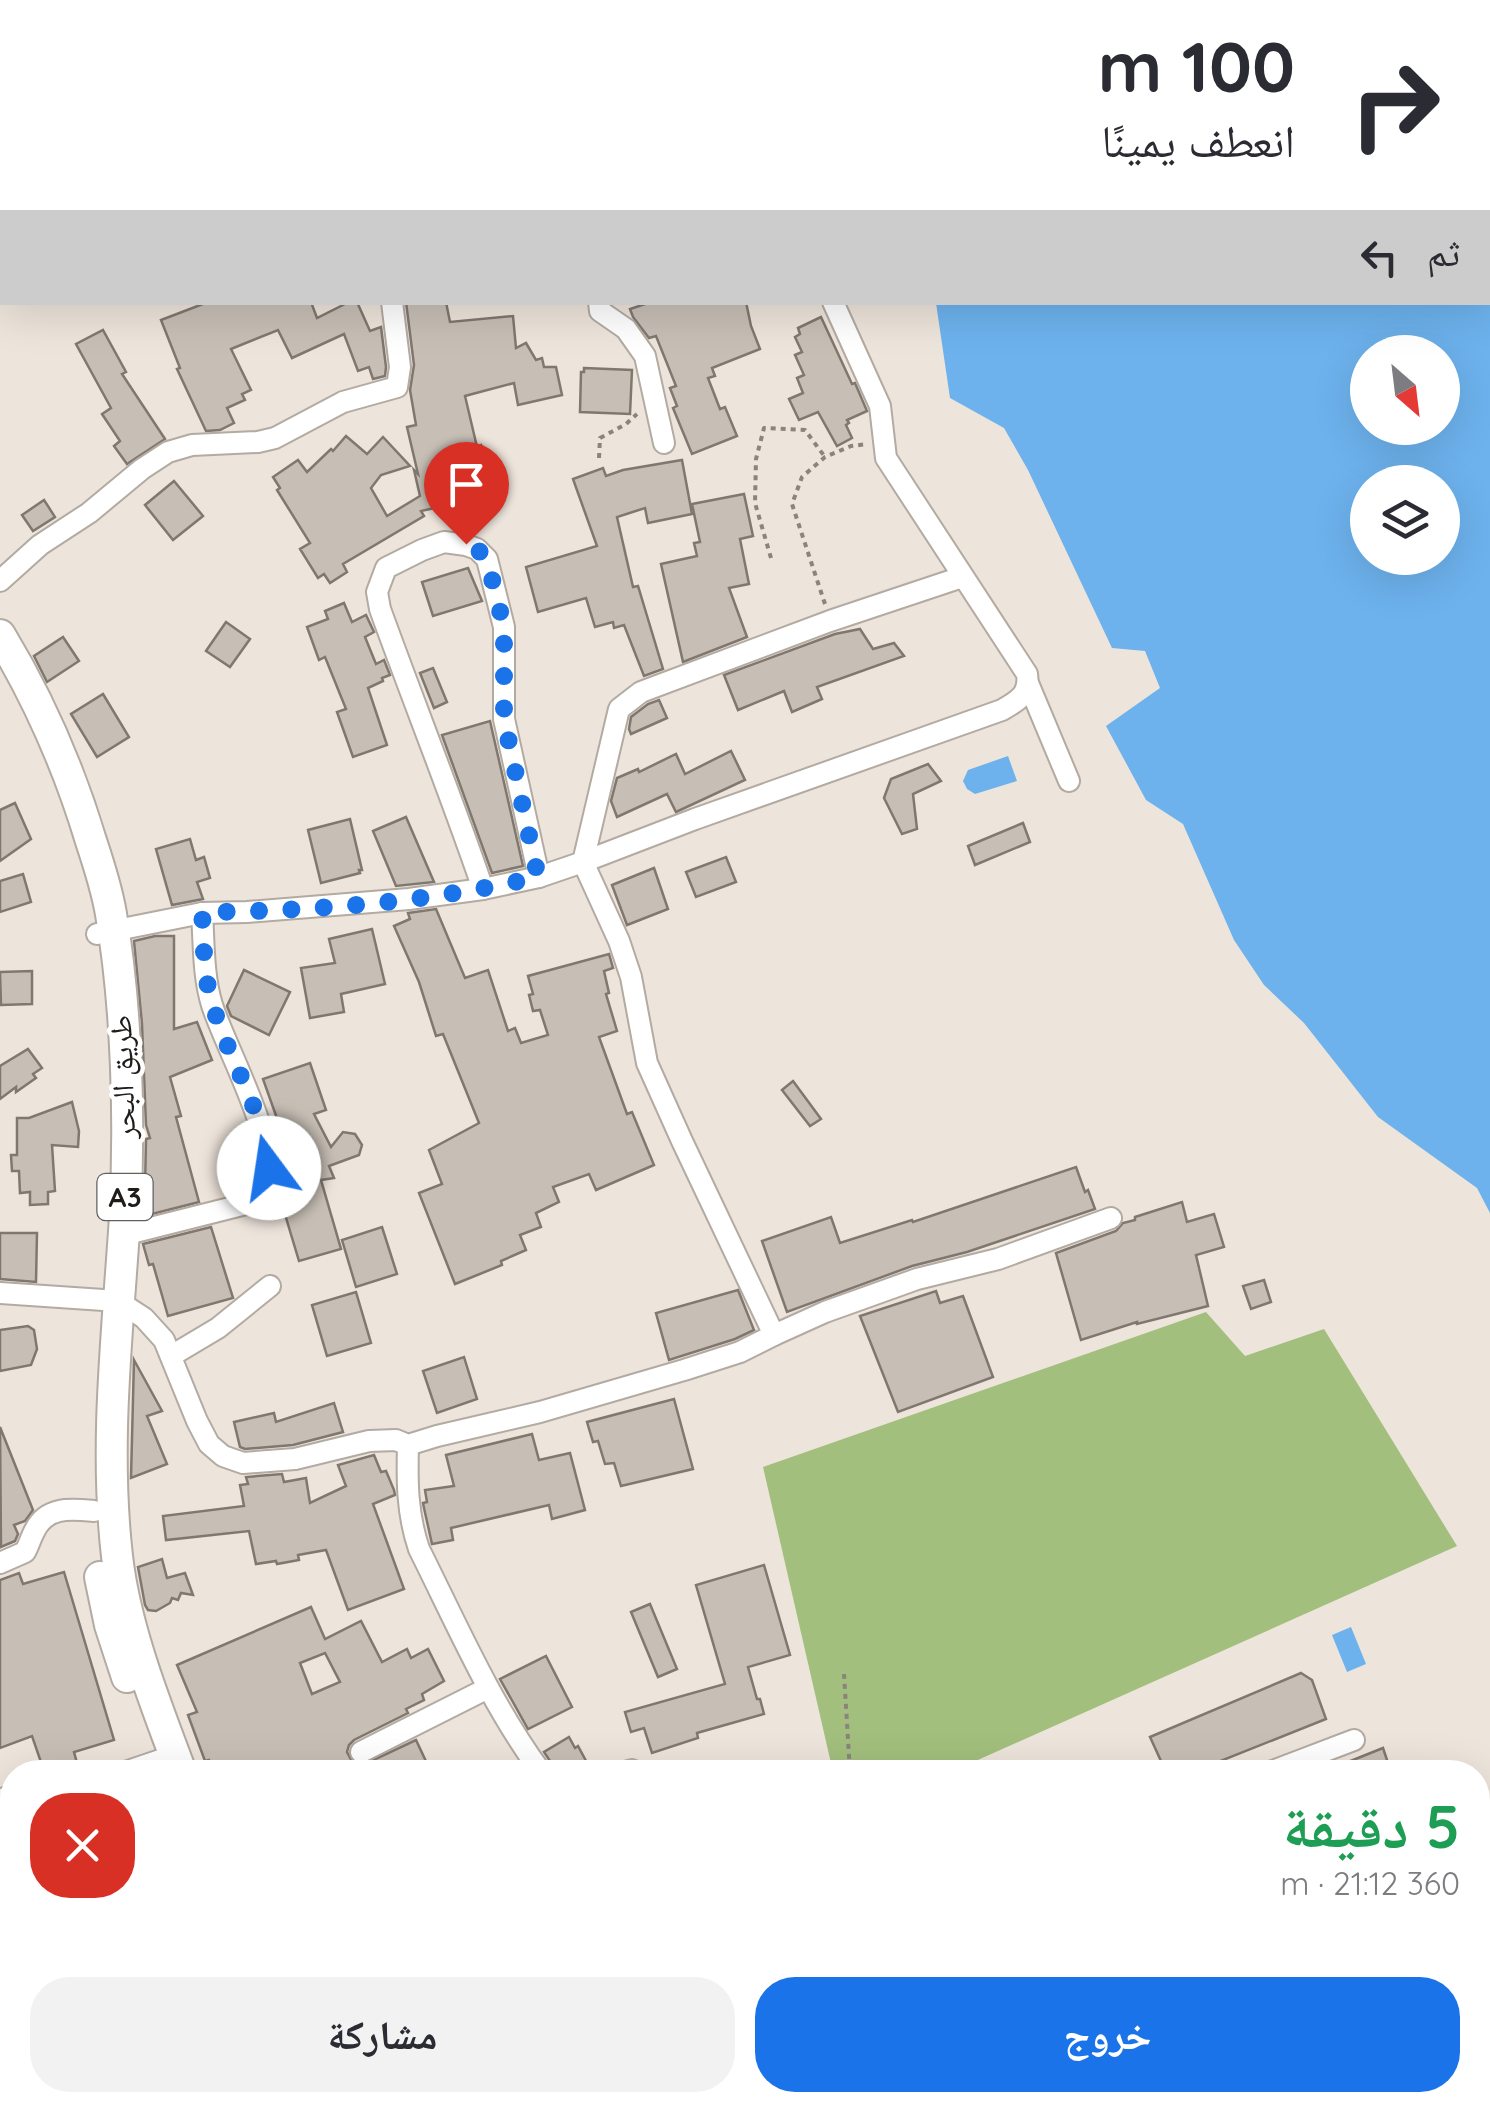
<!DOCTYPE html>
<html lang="ar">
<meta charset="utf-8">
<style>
:root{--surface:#fff;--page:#f2f2f3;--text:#2b2b33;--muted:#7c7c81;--accent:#1a73e8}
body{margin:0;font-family:Quicksand,"Noto Naskh Arabic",sans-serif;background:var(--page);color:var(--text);direction:rtl;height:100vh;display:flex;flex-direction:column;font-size:38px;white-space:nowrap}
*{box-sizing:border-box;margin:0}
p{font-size:32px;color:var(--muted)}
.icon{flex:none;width:55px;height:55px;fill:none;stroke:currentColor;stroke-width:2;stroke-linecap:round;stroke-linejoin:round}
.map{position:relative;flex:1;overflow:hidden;direction:ltr}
.sheet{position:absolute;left:0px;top:1760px;width:1490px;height:352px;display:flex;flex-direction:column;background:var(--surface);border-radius:40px 40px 0 0;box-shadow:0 10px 40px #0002;direction:rtl}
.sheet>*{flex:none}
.top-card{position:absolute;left:0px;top:0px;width:1490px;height:305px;box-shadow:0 10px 40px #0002;direction:rtl;background:#fff;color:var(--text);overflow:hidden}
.needle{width:65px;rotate:152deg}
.controls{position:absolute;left:1350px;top:335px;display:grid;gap:20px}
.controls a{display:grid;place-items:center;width:110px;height:110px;border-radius:50%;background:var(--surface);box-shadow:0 10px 40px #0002;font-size:50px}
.pin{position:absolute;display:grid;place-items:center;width:85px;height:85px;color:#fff;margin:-102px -42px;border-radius:50% 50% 50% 0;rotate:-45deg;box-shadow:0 0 10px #0007}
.pin .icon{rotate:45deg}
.me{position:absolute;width:110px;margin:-55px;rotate:346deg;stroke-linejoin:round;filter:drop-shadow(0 0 8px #0008)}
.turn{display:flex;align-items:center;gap:35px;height:210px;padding:0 30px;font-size:45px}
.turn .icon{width:130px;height:130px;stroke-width:2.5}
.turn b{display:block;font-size:70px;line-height:85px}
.then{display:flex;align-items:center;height:95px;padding:0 30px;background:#0003;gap:20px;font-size:38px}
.round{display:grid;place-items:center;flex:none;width:105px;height:105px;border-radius:40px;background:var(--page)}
.summary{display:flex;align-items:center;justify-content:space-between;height:170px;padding:0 30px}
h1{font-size:60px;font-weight:800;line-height:75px;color:#1e9e55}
.primary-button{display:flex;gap:20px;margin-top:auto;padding:20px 30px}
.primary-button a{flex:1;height:115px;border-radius:40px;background:var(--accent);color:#fff;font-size:40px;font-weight:800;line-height:115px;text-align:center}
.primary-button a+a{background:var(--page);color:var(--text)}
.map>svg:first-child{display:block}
.green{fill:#a2bf7d}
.water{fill:#6db2ed;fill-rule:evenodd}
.building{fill:#c7bfb6;stroke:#80786f;stroke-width:2.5;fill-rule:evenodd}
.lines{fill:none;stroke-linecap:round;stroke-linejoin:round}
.minor-casing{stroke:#b3aaa1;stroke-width:24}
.highway-casing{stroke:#b3aaa1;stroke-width:34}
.path{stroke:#8a847d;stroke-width:4;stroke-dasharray:5 5;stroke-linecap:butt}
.minor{stroke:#fff;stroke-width:20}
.highway{stroke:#fff;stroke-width:30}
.route{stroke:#1a73e8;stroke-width:18;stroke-dasharray:0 32.4}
.labels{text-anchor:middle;stroke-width:9;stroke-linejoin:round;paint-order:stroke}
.shield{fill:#fff;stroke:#62605e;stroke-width:2.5}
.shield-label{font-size:28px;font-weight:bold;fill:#1f1c19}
.street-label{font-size:30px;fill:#1f1c19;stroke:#fff}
</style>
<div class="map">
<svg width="1490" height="2111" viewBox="0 0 1490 2111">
<rect width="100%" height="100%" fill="#ede4db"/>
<path class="green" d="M1206 1312 1245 1356 1324 1329 1457 1546 951 1772H833L763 1467Z"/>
<g class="water">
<path d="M808 0H1490V1213L1477 1188 1378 1117 1304 1023 1264 985 1234 940 1183 824 1146 800 1106 726 1160 688 1145 651 1112 648 1028 470 1004 428 950 398 936 303 1488 302V2H809ZM1442 352V428H1368V352ZM1368 482H1442V558H1368Z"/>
<path d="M1008 756 1017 781 975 794 967 789 963 781 968 770Z"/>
<path d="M1351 1627 1366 1664 1347 1672 1332 1635Z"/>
</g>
<g class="building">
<path d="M208 302H311L317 318 349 302H357L370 331 381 327 386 367 385 376 373 379 369 367 358 371 344 334 292 358 278 330 231 349 251 390 242 394 245 400 227 408 234 423 220 430 206 431 177 369 180 368 161 320Z"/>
<path d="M406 302H446L450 322 513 316 516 348 526 343 536 360 542 358 544 367H556L562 395 518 405 514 383 465 396 477 447 481 445 491 472 453 485 457 503 421 511 424 516 343 564 347 572 330 583 324 574 318 578 300 549 310 543 277 490 280 488 273 477 298 460 307 472 331 449 333 451 346 436 367 454 383 437 410 466 381 475 371 488 387 516 420 496 414 470 418 474 407 427 416 425 410 390 414 365Z"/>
<path d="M651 302H746L751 326 760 349 712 368 715 376 708 378 720 409 725 407 737 436 692 454 673 408 677 406 670 388 676 386 656 336 649 338 633 317 630 309Z"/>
<path d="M821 317 852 384 855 383 867 411 847 420 849 423 846 425 852 438 837 446 818 412 799 420 789 399 803 393 797 378 804 375 795 355 802 352 795 337 800 334 798 328Z"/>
<path d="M103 330 126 372 122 374 165 439 127 464 114 446 120 441 102 414 111 408 76 344Z"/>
<path d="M584 368 632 370 630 414 580 412 581 372H584Z"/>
<path d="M682 460 692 514 648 523 645 508 617 517 633 587 638 586 663 669 644 676 624 625 614 628 613 622 595 627 586 598 538 612 526 567 597 546 573 479 603 468 606 476 623 470Z"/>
<path d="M174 481 203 516 173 540 145 505Z"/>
<path d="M744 494 753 536 740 539 749 584 729 588 747 637 683 662 661 564 697 556 694 543 700 542 692 504Z"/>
<path d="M44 500 55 517 33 531 22 515Z"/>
<path d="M468 568 482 601 433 616 422 582Z"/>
<path d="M344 603 352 622 366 615 374 632 365 637 376 664 384 660 390 675 382 678 383 681 368 688 387 745 353 757 337 712 346 709 325 657 319 660 307 627 328 619 325 611Z"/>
<path d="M226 622 250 639 230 667 206 651Z"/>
<path d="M860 629 873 649 894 643 904 656 817 687 822 699 792 712 784 691 738 710 724 675 835 634Z"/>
<path d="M63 637 79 661 47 682 34 656Z"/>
<path d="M433 668 447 702 434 708 420 673Z"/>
<path d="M103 694 129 737 97 757 71 714Z"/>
<path d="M659 700 667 718 631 734 629 729 631 717 648 704Z"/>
<path d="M490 721 523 866 492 873 442 735Z"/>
<path d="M731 751 745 780 676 812 667 794 617 817 611 801 617 778 638 769 639 772 676 754 685 774Z"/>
<path d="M928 764 941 781 913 794 917 829 902 834 884 798 891 779Z"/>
<path d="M15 803 31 839 0 861V810Z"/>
<path d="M406 817 434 882 396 886 373 831Z"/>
<path d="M350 819 362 870H359L360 873 321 883 308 830Z"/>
<path d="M1023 823 1030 842 975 865 968 846Z"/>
<path d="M190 839 196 860 204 857 210 878 197 882 203 899 172 905 156 849Z"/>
<path d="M726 857 736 882 696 897 686 872Z"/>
<path d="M654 868 668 909 627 925 612 885Z"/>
<path d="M23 874 31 902 0 912V881Z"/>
<path d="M436 909 465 978 488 970 508 1031 515 1028 521 1043 548 1035 540 1010 533 1011 529 995 533 994 528 976 609 954 613 968 604 971 609 993 606 994 617 1031 599 1037 627 1114 632 1112 654 1165 596 1190 589 1174 553 1187 559 1202 536 1213 541 1227 520 1235 526 1250 501 1261 502 1265 455 1284 419 1193 442 1184 429 1150 479 1123 443 1034 436 1036 419 982 394 926 410 919 408 913Z"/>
<path d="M372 929 385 984 341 994 344 1012 310 1018 301 968 335 963 329 939Z"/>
<path d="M155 936H174V1029L197 1022 212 1060 170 1077 181 1116 176 1117 199 1202 152 1214 145 1188 146 1139 150 1138 146 1125 142 1024 134 941Z"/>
<path d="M244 970 290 992 269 1035 231 1016 227 1006Z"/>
<path d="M32 971V1004L1 1005 0 972Z"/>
<path d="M28 1049 42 1068 33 1074 36 1078 16 1092V1087L0 1099V1066Z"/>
<path d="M310 1063 326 1110 314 1114 331 1147 343 1132 355 1134 362 1145 359 1155 329 1166 334 1178 321 1180 341 1249 299 1261 284 1211 298 1207 283 1172 280 1147 285 1141 263 1079Z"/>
<path d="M793 1081 821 1119 810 1126 782 1090Z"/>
<path d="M72 1102 79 1131 78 1147 52 1145 55 1191 48 1192V1204L30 1205V1192L20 1193 19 1171H12L11 1155H17V1118H29Z"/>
<path d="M1076 1167 1085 1192 1088 1190 1095 1209 967 1252 912 1266 787 1312 762 1241 831 1217 840 1243 912 1220 913 1222Z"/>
<path d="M1182 1202 1187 1222 1214 1214 1224 1247 1196 1255 1208 1306 1137 1324V1322L1081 1340 1056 1253 1116 1231 1123 1223 1135 1220V1217Z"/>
<path d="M211 1227 233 1298 168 1316 153 1264 149 1265 143 1244Z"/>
<path d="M382 1227 397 1274 356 1287 342 1240Z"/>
<path d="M0 1233H37L36 1282 0 1279Z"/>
<path d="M1264 1280 1271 1302 1251 1309 1243 1286Z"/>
<path d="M738 1290 754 1330 735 1339 669 1360 656 1313Z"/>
<path d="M936 1291 940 1303 963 1296 993 1377 898 1412 860 1316Z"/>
<path d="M356 1292 371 1343 327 1356 312 1305Z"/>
<path d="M28 1326 34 1330 37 1349 31 1365 0 1371V1330Z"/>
<path d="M464 1357 477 1399 437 1413 423 1371Z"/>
<path d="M134 1360 162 1411 147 1416 167 1464 131 1478Z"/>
<path d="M674 1399 693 1469 621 1486 614 1463 605 1464 598 1441 593 1442 587 1422Z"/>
<path d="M334 1403 343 1432 293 1445 245 1449 240 1447 234 1422 274 1413 276 1422Z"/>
<path d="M0 1427 33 1510 25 1521 14 1525 18 1534 15 1541 1 1547Z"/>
<path d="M532 1434 539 1460 570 1453 585 1510 552 1519 549 1505 451 1528 453 1540 432 1544 424 1508 423 1503 427 1502 425 1490 454 1486 446 1455Z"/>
<path d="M374 1455 381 1472 386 1471 394 1490 395 1495 373 1504 404 1589 348 1610 326 1550 298 1555 299 1560 277 1564 276 1561 256 1564 249 1531 166 1540 163 1516 244 1506 240 1485 248 1484 246 1477 282 1474 284 1482 306 1478 310 1503 346 1486 338 1465Z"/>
<path d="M162 1559 167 1578 185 1573 193 1595 181 1593 178 1600 172 1598 170 1603 156 1611 148 1610 145 1605 138 1567Z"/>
<path d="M764 1565 790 1655 748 1667 757 1699H760L764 1714 697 1733 698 1738 652 1753 644 1728 631 1732 625 1712 725 1684 696 1585Z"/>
<path d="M64 1572 114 1740 74 1752 77 1763 51 1772 49 1766 43 1768 32 1736 0 1748V1580L19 1573 23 1584Z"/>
<path d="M650 1604 677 1669 658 1677 631 1612Z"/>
<path d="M311 1607 325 1639 361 1621 382 1662 407 1649 411 1658 428 1649 444 1681 422 1694 424 1700 406 1709 408 1713 354 1740 349 1745 347 1752 353 1763 361 1766 416 1740 431 1772H214L209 1760 205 1761 188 1715 197 1712 177 1665ZM325 1653 340 1682 312 1694 300 1663Z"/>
<path d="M546 1656 572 1707 528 1729 500 1679Z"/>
<path d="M1301 1673 1312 1680 1326 1719 1193 1772H1166L1150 1737Z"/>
<path d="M569 1737 575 1748 578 1746 592 1772H555L552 1764 544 1752Z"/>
<path d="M1383 1748 1391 1772H1323Z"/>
</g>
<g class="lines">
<defs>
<g id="minor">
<path d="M693 0 694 2"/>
<path d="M562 2 567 0"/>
<path d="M599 302 600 311 626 329 645 356 664 443"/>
<path d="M0 581 40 545 89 513 142 469 168 452 192 445 258 442 275 438 343 402 397 387 400 367 392 302"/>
<path d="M1028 683 1069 781"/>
<path d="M483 889C451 795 414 703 380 609L377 592 386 568 422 550 444 542 466 545 477 549 487 559 504 627V719L539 877"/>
<path d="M97 934 202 913 247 912 409 899 483 889 539 877 583 862 695 819 1002 710C1018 701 1030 694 1027 674L886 458 880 406 833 302"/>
<path d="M123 1235 258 1201C261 1198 266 1193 267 1190 282 1148 226 1049 212 1005 203 976 204 943 202 913"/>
<path d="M0 1293 118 1301 144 1318 164 1340 197 1421 209 1444 223 1456 243 1463 295 1459 369 1441 396 1440 408 1445 437 1436 540 1412 684 1370 740 1352 774 1335 682 1141 647 1063 631 977 619 941 583 862 619 709 641 692 830 621 962 577"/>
<path d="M774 1335 825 1312 917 1279 998 1259 1111 1218"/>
<path d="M171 1356 218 1328 270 1286"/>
<path d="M408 1445C407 1481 407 1514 419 1549 457 1625 491 1704 541 1772"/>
<path d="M0 1563 25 1552C29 1545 31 1537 35 1530 47 1506 71 1509 94 1511"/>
<path d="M361 1752 488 1688"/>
<path d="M125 1772 175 1755"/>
<path d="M625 1772 632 1770"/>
<path d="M1270 1772 1354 1740"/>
<path d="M0 1800 12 1795"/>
<path d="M928 2100 993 2111"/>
<path d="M231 2111 256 2100"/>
<path d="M350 2111 372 2100"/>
</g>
<g id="highway">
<path d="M0 635C40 701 69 768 91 841 99 865 107 890 111 914 127 1007 130 1122 125 1216 118 1328 104 1443 117 1556 125 1628 156 1705 181 1772"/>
<path d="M100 1577 110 1625 127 1677"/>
<path d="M285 2100 290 2111"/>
<path d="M309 2100 315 2111"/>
</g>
</defs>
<use href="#minor" class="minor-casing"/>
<use href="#highway" class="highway-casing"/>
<g class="path">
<path d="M119 0 120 2"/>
<path d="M0 207 2 206"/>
<path d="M599 458 600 438 626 424 637 414"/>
<path d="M771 558 755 503 756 459 764 428 805 430 825 457"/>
<path d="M825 604 792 504 802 477 825 457 851 446 868 444"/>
<path d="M844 1674 850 1772"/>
</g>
<use href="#minor" class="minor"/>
<use href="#highway" class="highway"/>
</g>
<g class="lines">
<path class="route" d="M269 1168C264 1111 229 1060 213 1006 203 976 204 943 202 912 315 911 429 902 538 877L504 719V627L487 559 477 549 466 544"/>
</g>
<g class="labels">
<rect class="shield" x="97.5" y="1174" width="55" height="46" rx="8"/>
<g class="shield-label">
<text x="125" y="1207">A3</text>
</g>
<g class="street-label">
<text transform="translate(123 1077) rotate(-92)" y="10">طريق البحر</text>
</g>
</g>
</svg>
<div class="controls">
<a><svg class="needle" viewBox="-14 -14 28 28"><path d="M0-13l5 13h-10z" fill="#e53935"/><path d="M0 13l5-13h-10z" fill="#7c7c81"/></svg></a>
<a><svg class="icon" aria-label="layers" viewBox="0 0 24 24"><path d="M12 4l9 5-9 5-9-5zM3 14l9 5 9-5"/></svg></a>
</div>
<div class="pin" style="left:466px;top:544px;background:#d93025"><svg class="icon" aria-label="arrive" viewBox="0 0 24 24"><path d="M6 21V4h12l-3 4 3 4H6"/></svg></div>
<svg class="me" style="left:269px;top:1168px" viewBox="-20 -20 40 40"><circle r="19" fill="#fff"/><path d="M0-13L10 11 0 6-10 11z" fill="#1a73e8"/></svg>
<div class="top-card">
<div class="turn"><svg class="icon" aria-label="right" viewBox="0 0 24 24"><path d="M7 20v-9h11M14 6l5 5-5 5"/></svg><div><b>100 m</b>انعطف يمينًا</div></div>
<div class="then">ثم<svg class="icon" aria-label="left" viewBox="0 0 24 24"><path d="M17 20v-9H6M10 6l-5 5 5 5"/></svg></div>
</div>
<section class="sheet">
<div class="summary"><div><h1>5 دقيقة</h1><p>360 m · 21:12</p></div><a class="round" style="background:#d93025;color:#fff"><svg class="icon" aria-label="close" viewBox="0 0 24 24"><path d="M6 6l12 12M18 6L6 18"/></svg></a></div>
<div class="primary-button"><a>خروج</a><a>مشاركة</a></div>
</section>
</div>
